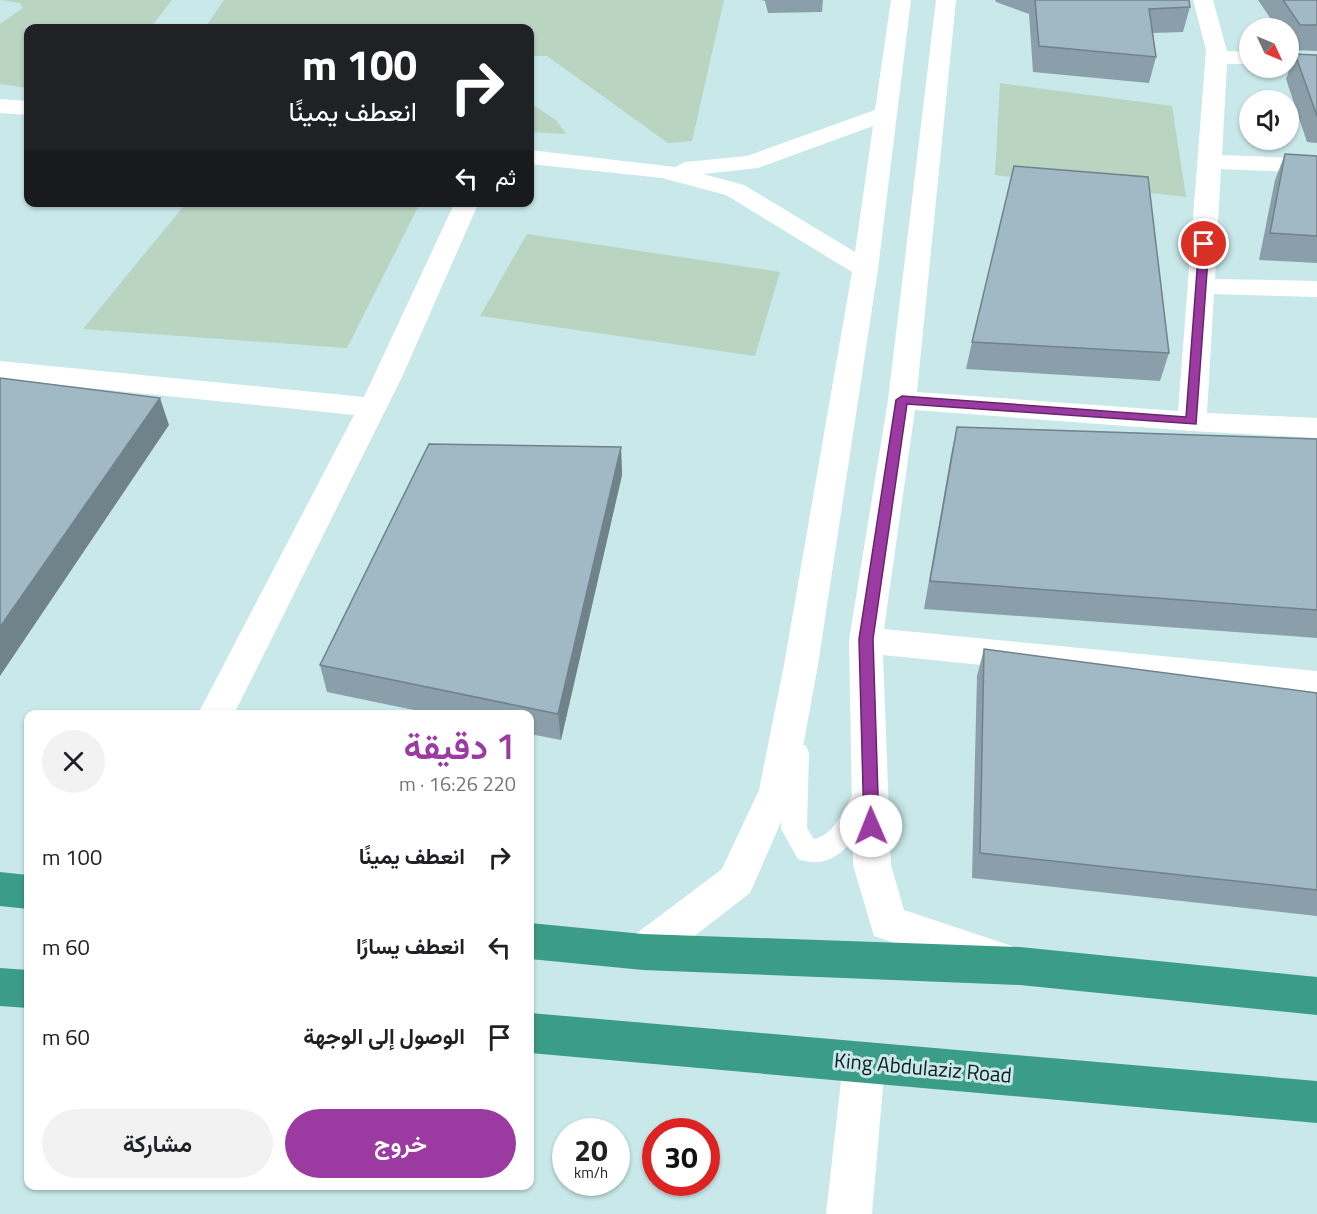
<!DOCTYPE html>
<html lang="ar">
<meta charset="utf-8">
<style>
:root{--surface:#fff;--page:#f2f2f2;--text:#202124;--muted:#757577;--accent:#9b3ba2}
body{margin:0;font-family:"Titillium Web",Vazirmatn,sans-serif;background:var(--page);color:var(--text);direction:rtl;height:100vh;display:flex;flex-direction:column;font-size:22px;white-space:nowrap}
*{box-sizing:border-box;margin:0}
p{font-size:20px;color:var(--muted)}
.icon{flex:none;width:33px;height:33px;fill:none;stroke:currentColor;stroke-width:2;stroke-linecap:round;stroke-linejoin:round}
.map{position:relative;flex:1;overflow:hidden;direction:ltr}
.sheet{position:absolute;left:24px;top:710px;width:510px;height:480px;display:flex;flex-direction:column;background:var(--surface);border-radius:12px;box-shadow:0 2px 4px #0004;direction:rtl}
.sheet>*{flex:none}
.hud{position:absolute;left:24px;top:24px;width:510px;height:183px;border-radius:12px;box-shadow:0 2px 4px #0004;direction:rtl;background:#202124;color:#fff;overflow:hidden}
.needle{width:39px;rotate:134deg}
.controls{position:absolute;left:1239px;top:18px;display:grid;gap:12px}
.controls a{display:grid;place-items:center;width:60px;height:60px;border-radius:50%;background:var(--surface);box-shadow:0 2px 4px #0004;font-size:30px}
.speed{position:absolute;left:552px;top:1118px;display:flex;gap:12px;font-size:30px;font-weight:700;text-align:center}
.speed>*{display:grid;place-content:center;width:78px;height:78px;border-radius:50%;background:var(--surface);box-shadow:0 2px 4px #0004;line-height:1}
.speed small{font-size:15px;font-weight:400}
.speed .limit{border:9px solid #d22;background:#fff;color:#111}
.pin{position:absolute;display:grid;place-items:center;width:51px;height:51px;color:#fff;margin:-26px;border:3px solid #fff;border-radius:50%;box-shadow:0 2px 6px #0007}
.me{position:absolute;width:66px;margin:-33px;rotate:359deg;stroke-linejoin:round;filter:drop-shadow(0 0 4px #0008)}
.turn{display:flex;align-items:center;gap:21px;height:126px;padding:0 18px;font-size:27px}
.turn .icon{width:78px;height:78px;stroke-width:2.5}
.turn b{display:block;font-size:42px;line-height:51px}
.then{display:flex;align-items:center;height:57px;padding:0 18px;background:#0003;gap:12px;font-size:22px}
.round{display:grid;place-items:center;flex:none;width:63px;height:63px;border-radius:32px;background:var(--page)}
.headline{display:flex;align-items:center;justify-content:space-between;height:102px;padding:0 18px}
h1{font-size:36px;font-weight:600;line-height:45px;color:var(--accent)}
.cta{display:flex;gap:12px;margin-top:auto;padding:12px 18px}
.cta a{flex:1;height:69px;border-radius:36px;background:var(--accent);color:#fff;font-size:24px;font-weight:600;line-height:69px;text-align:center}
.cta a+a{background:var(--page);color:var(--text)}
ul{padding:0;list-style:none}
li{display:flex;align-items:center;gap:18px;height:90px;padding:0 18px}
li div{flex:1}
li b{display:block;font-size:22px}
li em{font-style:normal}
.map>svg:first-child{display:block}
.green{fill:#b9d4c0}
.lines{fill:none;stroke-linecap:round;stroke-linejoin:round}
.lane{fill:#fff;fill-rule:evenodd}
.street{fill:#fff;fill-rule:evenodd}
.highway{fill:#3b9c88;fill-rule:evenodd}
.wall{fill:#8a9fa9}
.shaded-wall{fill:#70828a}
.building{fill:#a0b9c5;stroke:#70828a;stroke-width:1.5}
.route{fill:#9b3ba2;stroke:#652669;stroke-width:1.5}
.labels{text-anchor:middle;stroke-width:6;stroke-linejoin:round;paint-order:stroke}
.near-street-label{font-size:21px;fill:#121e1f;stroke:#c9e8ea}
</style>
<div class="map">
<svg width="1317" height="1214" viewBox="0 0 1317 1214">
<rect width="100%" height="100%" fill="#c9e8ea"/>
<g class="green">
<path d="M0 0H172L150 28H28V88L0 84V24L23 8 20 3Z"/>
<path d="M224 0H724L692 141 668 143 547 56H530V28H205Z"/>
<path d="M1000 83 1172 106 1186 197 995 175Z"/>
<path d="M530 103 556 120 566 134 530 132Z"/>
<path d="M187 202H420V203L347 348 83 329Z"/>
<path d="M527 234 780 272 755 356 480 316Z"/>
</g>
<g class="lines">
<path class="lane" d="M797 743 806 746 809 753 807 828 814 839C836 835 846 805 857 787L866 783 875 787 879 794C863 826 842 875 798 859L781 829 785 753 788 746Z"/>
<g class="street">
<path d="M891 0H911L878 269 818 665 795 790 750 893 657 965 643 970 629 965 623 952 629 939 722 869 759 790 784 665 852 272 726 195 662 178 530 164V150L675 167 685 162 747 156 875 110ZM873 126 855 252 744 185 703 174 758 168Z"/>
<path d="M936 0H956L917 392 1178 411 1206 50 1193 0H1213L1227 51 1250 52V64H1227L1222 155 1317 159V173L1221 169 1215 279 1317 281V297L1214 294 1207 413 1317 418V438L1192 431 915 410 884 629 1317 671V699L883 655 891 865 904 910 1012 946 1018 959 1012 972 998 978 874 936 853 865 849 640 888 400Z"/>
<path d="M1288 53 1317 54V66L1288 65Z"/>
<path d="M0 99 28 101V115L0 113Z"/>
<path d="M455 202H479L402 377 234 714H198L354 415 0 379V361L364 397Z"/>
<path d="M864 1042 879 1048 885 1063 872 1214H826L843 1063 849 1048Z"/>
</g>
<g class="highway">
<path d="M0 872 28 875V909L0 906Z"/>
<path d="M530 923 643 934 1020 947 1317 977V1015L1020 985 643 970 530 959Z"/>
<path d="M0 968 28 970V1008L0 1006Z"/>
<path d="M530 1013 1317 1081V1123L530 1053Z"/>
</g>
</g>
<g class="wall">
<path d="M761 0H823L822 12 768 13 765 1Z"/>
<path d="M995 0H1189L1190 7 1183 32 1153 33 1156 57 1149 83 1033 72 1029 14 996 2Z"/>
<path d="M1258 0H1317V51L1292 50 1288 46V28H1277Z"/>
<path d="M1295 54 1317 55V143L1307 142 1286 79Z"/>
<path d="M1285 154 1317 156V263L1259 260 1275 180Z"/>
<path d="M972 342 1169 353 1160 381 966 369Z"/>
<path d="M957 427 1317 439V638L924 609 951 455Z"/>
<path d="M621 447 622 475 561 740 530 734V714H433L327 692 320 665Z"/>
<path d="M984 649 1317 693V916L972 878 977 676Z"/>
</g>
<g class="shaded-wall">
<path d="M160 398 169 425 0 676V627Z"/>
<path d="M621 447 622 475 561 740 558 714Z"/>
</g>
<g class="building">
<path d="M1035 0H1189L1190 7 1149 9 1156 57 1039 46Z"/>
<path d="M1283 0H1317V25H1300Z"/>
<path d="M1295 54 1317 55V116Z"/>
<path d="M1285 154 1317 156V236L1270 233Z"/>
<path d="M1014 166 1148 177 1169 353 972 342Z"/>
<path d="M0 378 160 398 0 627Z"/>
<path d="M957 427 1317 439V610L930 581Z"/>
<path d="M429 444 621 447 558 714 320 665Z"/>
<path d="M984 649 1317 693V890L980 853Z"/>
</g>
<path class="route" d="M1204 241 1209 244 1196 424 907 404 873 639 879 826 877 830H866L864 826 859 639 896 400 902 396 1186 417 1199 244Z"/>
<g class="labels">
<g class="near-street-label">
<text transform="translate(923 1068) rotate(5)" y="7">King Abdulaziz Road</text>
</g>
</g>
</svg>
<div class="controls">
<a><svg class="needle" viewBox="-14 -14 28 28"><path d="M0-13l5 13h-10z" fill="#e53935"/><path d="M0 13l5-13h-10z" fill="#757577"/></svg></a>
<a><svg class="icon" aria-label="sound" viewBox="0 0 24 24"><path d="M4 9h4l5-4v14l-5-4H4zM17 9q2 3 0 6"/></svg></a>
</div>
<div class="speed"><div>20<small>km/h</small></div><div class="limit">30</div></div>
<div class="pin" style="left:1204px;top:244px;background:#d93025"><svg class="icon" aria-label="arrive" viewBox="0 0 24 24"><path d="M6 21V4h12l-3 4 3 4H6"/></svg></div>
<svg class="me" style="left:871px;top:826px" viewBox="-20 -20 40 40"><circle r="19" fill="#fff"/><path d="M0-13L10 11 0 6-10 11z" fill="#9b3ba2"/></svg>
<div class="hud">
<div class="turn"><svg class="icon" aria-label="right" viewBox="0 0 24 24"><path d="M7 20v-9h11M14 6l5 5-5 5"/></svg><div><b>100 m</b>انعطف يمينًا</div></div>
<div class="then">ثم<svg class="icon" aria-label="left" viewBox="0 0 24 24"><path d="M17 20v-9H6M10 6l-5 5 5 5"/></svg></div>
</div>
<section class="sheet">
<div class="headline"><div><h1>1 دقيقة</h1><p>220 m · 16:26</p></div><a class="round"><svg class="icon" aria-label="close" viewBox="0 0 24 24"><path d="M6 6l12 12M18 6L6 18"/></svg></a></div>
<ul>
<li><svg class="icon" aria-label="right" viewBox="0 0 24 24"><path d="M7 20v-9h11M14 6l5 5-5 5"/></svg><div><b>انعطف يمينًا</b></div><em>100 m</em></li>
<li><svg class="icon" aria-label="left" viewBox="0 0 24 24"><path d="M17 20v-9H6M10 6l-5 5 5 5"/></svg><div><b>انعطف يسارًا</b></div><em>60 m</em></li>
<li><svg class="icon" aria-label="arrive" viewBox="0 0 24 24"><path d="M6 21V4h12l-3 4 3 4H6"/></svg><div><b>الوصول إلى الوجهة</b></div><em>60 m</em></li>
</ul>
<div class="cta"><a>خروج</a><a>مشاركة</a></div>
</section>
</div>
